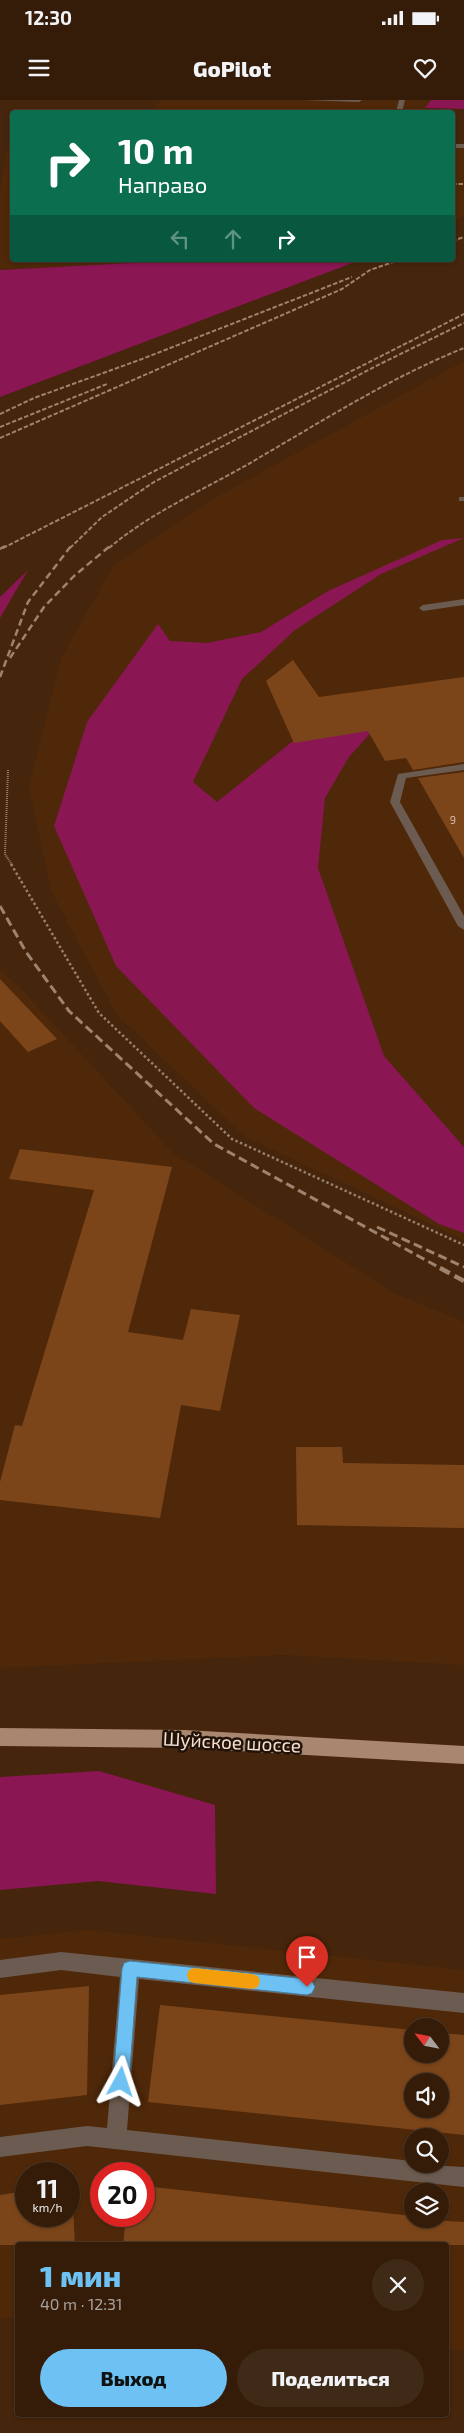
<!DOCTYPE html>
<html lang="ru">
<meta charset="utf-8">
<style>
:root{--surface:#341c09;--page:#3f2917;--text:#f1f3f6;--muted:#a9a19c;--line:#4e3a2a;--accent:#6dc2f3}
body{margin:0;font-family:"Exo 2",sans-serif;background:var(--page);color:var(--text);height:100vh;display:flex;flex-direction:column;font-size:19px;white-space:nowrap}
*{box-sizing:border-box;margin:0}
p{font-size:16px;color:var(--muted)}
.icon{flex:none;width:28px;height:28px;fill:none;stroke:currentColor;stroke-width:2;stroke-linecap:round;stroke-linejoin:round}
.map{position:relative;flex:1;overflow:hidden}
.sheet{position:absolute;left:15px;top:2142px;width:434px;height:175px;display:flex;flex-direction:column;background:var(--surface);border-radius:5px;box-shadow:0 1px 4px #0004,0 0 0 1px var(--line)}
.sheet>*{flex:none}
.banner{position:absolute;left:10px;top:10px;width:445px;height:152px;border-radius:5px;box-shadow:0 1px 4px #0004,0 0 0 1px var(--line);background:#0b6e4f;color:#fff;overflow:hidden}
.needle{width:32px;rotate:302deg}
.tools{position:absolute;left:404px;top:1918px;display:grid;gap:10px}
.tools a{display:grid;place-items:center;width:45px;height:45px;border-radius:50%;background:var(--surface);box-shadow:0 1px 4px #0004,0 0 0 1px var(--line);font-size:25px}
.speed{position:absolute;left:15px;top:2062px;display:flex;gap:10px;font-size:25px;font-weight:700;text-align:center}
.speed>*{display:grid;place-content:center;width:65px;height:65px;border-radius:50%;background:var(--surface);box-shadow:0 1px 4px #0004,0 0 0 1px var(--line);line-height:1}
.speed small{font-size:12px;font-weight:400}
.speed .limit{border:8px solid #d22;background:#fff;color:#111}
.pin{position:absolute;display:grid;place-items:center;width:42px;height:42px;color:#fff;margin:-51px -21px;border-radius:50% 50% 50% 0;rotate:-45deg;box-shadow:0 0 5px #0007}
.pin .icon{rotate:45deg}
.me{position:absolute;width:55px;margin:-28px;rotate:5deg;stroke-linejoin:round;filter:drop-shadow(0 0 4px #0008)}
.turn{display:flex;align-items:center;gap:18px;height:105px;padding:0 25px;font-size:22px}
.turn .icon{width:65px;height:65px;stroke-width:2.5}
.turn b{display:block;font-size:35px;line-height:42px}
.lanes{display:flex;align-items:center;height:48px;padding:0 25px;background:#0003;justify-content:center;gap:25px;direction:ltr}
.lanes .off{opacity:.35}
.round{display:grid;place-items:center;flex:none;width:52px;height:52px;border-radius:26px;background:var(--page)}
.summary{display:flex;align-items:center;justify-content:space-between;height:85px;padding:0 25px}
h1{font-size:30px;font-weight:800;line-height:38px;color:var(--accent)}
.primary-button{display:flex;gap:10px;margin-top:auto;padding:10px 25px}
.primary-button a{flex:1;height:58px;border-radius:30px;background:var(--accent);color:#111;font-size:20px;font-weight:800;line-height:58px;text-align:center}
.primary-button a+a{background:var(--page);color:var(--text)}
.status{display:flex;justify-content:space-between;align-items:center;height:35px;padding:0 25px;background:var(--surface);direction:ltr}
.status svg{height:14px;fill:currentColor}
header{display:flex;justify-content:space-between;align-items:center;height:65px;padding:0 25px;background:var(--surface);font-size:22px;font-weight:800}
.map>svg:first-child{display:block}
.built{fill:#4f2809;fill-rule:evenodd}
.green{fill:#8a1653}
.building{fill:#7c4519;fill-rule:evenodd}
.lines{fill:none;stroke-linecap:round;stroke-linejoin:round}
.path-far1{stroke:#9a7f6b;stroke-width:2;stroke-dasharray:1 1;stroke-linecap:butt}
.path{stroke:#9a7f6b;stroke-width:2.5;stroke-dasharray:2.5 2.5;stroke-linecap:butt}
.lane{fill:#6c5b50;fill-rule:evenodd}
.street{fill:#6c5b50;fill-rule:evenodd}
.primary{fill:#a88670;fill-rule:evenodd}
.rail-far3{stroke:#9e836f;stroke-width:2;stroke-dasharray:4.5 2;stroke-linecap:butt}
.rail-far2{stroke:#9e836f;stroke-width:2.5;stroke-dasharray:7 4;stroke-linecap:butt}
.rail-far1{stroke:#9e836f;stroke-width:3;stroke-dasharray:9 4.5;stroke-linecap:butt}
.rail{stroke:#9e836f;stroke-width:4.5;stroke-dasharray:11 5.5;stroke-linecap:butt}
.route{fill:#6dc2f3;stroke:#477e9e}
.slow{fill:#f59e0b}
.labels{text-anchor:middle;stroke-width:5;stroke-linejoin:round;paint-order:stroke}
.far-number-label{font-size:11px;fill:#d8b9a4}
.near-street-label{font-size:19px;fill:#f6e0d2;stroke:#211308}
</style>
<div class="status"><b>12:30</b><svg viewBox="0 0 49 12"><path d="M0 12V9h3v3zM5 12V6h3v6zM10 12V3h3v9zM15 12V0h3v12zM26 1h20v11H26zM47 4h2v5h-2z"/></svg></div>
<header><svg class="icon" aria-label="menu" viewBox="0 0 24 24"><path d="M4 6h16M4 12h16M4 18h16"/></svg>GoPilot<svg class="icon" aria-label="heart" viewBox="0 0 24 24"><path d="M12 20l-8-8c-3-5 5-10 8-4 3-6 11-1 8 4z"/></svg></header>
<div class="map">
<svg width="464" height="2333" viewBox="0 0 464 2333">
<rect width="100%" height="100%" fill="#45250c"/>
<g class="built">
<path d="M160 0H431L423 12H153Z"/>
<path d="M12 25V160H187L0 170V89Z"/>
<path d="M452 45 464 48V116L453 121Z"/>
<path d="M464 261V1140L244 1036 117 915 51 791 29 686 61 558 114 465 209 401Z"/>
<path d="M0 869 26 894 173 1053 394 1193 464 1222V1565L284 1555 0 1568Z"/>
<path d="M88 1830 464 1870V2251L446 2249V2145H18L17 2217 0 2219V1839ZM412 1926H440V1954H412ZM412 1981H440V2009H412ZM412 2036H440V2064H412ZM26 2074H69V2116H26ZM101 2074H144V2116H101ZM412 2091H440V2119H412Z"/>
</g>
<g class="green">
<path d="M431 0H464V9L425 8Z"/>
<path d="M187 160H360L0 297V170Z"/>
<path d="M464 438 381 474 295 530 242 579 193 682 217 702 298 637 374 629 349 657 325 698 318 768 384 956 464 1047V1133L439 1124 254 1008 116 866 54 726 87 622 158 524 170 541 207 543 261 532 328 491 442 440Z"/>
<path d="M28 470 0 518V497Z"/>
<path d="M99 1671 215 1705 216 1794 98 1781 0 1790V1677Z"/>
</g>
<g class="building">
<path d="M293 560 319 597 464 577V662L413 670 406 658 385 661 368 631 294 643 266 581Z"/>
<path d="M464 672V758L418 678Z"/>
<path d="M0 879 57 939 28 952 0 921Z"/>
<path d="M20 1049 172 1067 128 1232 183 1240 191 1209 240 1215 220 1311 181 1305 160 1418 0 1400V1382L15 1325 22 1326 94 1090 9 1079Z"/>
<path d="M296 1347H342L343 1363 464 1365V1428L297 1425Z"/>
<path d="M89 1886 87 1995 0 2005V1895Z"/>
<path d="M160 1905 412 1930V1954H440V1933L464 1935V2035L148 2002ZM412 1981H440V2009H412Z"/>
<path d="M69 2085H72L75 2145H0V2095L26 2091V2116H69Z"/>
<path d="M144 2086 412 2116V2119L464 2122V2145H123L126 2116H144Z"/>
</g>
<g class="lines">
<path class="path-far1" d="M8 670 5 754 12 765"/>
<path class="path" d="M11 764 99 913 232 1039 464 1145"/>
<g class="lane">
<path d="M303 0H362L359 2Z"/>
<rect x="452" y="44" width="12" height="4"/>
<rect x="459" y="397" width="5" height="4"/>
<path d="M464 499V505L423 511 419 508 423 505Z"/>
<path d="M464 664V670L406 678 400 702 464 816V830L458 826 390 702 398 674Z"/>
<path d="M61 1852 464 1893V1913L139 1879 127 2030 412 2061V2064L464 2067V2087L87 2046 0 2057V2037L87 2026 107 2028 120 1877 61 1870 0 1878V1860Z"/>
</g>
<path class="street" d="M399 0H405L402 12H396Z"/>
<path class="primary" d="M0 1628 185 1630 464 1646V1664L185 1648 0 1646Z"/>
<g class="rail-far3">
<path d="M452 84H464"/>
<path d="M452 141 464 137"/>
<path d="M0 314 34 298 142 259 352 177"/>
<path d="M0 327 107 284"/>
<path d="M0 338 342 189 370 170 399 160"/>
<path d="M3 448 464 214"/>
<path d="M70 448 102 417 154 382 376 266 464 223"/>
<path d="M109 448C155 409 211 387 262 356 329 317 392 277 464 248"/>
</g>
<g class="rail-far2">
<path d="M0 449 5 446"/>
<path d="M10 558 44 507 74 476 110 446"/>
<path d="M0 577 28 502 71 446"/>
</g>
<g class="rail-far1">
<path d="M0 806 26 852 69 911 214 1044 442 1169"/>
<path d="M377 1127 464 1167"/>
</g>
<path class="rail" d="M440 1168 464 1181"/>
</g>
<path class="route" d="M130 1861 307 1879 312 1881 315 1887 312 1893 307 1895 137 1877 129 1982 127 1988 121 1990 115 1988 113 1982 122 1869 124 1863Z"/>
<path class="slow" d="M194 1868 252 1874 258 1876 260 1881 258 1887 252 1889 194 1883 189 1881 187 1875 189 1870Z"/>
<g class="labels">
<g class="far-number-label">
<text x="453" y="724">9</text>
</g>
<g class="near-street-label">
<text transform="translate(232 1642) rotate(3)" y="7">Шуйское шоссе</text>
</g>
</g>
</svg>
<div class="tools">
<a><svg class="needle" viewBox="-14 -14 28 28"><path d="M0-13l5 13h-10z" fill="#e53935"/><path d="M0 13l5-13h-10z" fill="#a9a19c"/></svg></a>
<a><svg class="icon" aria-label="sound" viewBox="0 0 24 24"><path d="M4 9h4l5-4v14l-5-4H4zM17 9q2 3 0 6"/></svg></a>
<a><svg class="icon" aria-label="search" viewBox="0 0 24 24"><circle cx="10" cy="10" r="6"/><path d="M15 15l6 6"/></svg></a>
<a><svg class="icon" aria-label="layers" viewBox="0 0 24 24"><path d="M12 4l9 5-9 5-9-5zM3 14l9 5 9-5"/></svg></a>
</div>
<div class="speed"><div>11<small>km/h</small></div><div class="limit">20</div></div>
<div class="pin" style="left:307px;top:1887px;background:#d93025"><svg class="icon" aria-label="arrive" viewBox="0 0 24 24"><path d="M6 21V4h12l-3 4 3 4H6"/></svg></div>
<svg class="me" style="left:121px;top:1982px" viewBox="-20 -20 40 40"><path d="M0-17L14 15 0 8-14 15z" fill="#6dc2f3" stroke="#fff" stroke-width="4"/></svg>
<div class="banner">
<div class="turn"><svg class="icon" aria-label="right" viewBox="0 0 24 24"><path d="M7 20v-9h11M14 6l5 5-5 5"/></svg><div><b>10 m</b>Направо</div></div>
<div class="lanes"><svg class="icon off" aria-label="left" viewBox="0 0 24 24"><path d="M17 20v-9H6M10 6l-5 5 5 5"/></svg><svg class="icon off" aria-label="ahead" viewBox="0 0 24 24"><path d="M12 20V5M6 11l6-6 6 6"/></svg><svg class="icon" aria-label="right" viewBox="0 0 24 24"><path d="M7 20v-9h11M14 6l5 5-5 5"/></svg></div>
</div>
<section class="sheet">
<div class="summary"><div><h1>1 мин</h1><p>40 m · 12:31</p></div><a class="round"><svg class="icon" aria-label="close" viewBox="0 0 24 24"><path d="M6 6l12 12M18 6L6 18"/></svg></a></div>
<div class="primary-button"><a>Выход</a><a>Поделиться</a></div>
</section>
</div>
